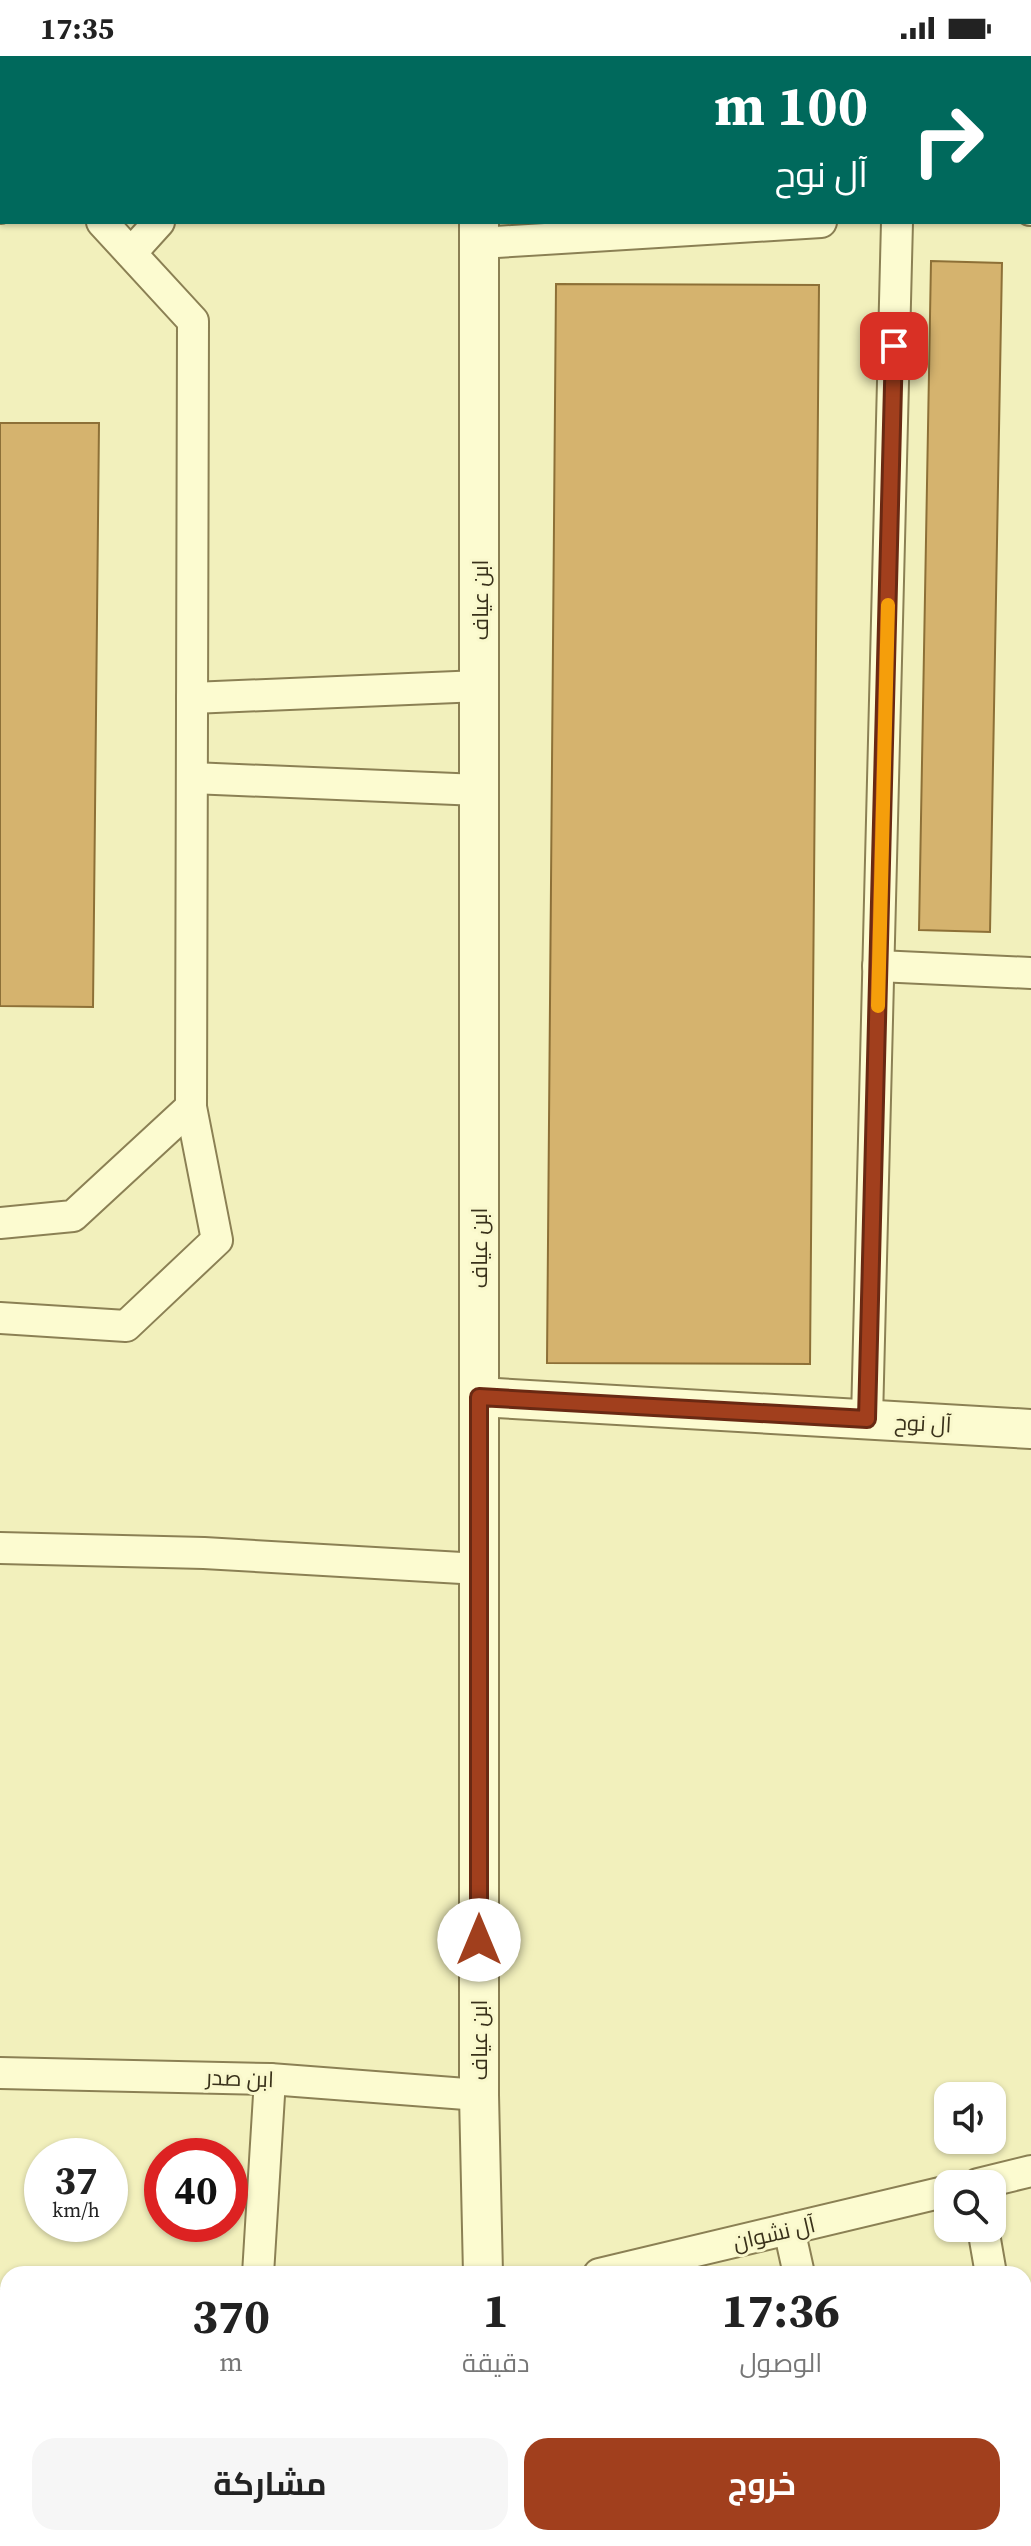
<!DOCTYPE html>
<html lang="ar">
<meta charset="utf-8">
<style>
:root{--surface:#fff;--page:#f6f6f6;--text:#222;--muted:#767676;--accent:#a13f1d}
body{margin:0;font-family:"Source Serif 4",Cairo,serif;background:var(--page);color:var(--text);direction:rtl;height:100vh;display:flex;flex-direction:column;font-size:30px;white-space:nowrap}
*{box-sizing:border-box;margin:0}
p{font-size:26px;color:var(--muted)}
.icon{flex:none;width:44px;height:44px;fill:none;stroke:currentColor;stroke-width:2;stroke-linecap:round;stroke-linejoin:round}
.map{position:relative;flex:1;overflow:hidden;direction:ltr}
.panel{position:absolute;left:0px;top:2210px;width:1032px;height:280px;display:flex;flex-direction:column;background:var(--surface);border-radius:24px 24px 0 0;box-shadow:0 2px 6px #0004;direction:rtl}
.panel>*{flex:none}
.guide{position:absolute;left:0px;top:0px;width:1032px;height:168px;box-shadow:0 2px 6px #0004;direction:rtl;background:#00695c;color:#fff;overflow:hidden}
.fabs{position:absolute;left:934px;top:2026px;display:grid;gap:16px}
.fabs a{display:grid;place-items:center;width:72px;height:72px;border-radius:16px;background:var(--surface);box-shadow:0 2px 6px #0004;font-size:40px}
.speed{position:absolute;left:24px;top:2082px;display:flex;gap:16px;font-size:40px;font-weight:700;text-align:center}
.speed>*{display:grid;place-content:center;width:104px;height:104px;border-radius:50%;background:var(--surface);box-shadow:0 2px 6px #0004;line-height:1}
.speed small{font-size:20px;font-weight:400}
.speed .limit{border:12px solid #d22;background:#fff;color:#111}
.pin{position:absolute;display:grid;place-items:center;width:68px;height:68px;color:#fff;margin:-34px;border-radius:16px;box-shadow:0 4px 12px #0006}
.me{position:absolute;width:88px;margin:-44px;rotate:0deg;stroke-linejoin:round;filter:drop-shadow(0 0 6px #0008)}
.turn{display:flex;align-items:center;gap:28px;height:168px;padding:0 32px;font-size:36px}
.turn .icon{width:104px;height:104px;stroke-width:2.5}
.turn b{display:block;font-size:56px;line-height:68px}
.eta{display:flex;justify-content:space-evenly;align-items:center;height:136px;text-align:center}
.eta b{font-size:48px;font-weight:700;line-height:56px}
.cta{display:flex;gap:16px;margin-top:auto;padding:16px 32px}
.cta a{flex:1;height:92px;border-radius:24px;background:var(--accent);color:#fff;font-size:32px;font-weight:700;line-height:92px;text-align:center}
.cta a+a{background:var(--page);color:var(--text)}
.status{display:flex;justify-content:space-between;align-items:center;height:56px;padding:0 40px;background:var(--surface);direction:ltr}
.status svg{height:22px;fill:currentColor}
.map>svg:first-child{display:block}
.building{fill:#d5b36e;stroke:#8d7037;stroke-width:2}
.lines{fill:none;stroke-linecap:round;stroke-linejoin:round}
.minor-casing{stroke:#8b8054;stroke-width:34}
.tertiary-casing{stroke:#8b8054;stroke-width:42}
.minor{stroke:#fcfbd0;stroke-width:30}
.tertiary{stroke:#fcfbd0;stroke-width:38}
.route-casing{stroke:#692913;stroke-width:20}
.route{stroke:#a13f1d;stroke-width:14}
.slow{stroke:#f59e0b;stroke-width:14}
.labels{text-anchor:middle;stroke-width:6;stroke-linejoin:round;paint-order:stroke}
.street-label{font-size:22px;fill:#39311a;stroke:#f9f8cc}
</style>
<div class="status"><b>17:35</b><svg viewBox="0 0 49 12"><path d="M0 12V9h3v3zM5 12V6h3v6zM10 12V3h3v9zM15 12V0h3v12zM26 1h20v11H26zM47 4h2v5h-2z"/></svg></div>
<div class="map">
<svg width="1031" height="2490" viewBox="0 0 1031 2490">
<rect width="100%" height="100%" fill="#f2f0bc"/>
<g class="building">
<path d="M931 205 1002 207 990 876 919 874Z"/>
<path d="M556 228 819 229 810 1308 547 1307Z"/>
<path d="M0 367H99L93 951 0 950Z"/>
</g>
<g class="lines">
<defs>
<g id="minor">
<path d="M0 152 2 151"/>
<path d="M1030 154H1031"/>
<path d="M480 187 821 166"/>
<path d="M131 197 159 166"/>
<path d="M192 642 480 630"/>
<path d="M192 722 479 734"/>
<path d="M878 910 1031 917"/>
<path d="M0 1167 73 1160 191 1051 193 265 102 166"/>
<path d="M0 1262 126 1270 217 1184 191 1051"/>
<path d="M867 1363 897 166"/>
<path d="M0 1492 204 1497 479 1513"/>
<path d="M0 2017 270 2023 479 2039"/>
<path d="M978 2128 1031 2115"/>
<path d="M983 2172 991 2218"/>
<path d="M789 2173 799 2218"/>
<path d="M258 2218 270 2023"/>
<path d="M599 2218 948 2135"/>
<path d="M0 2250H8"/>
<path d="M1024 2315 1031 2316"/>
<path d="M1024 2398 1031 2437"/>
<path d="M0 2470 8 2471"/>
<path d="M181 2482 242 2486"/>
<path d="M685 2482 687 2490"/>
<path d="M859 2482 861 2490"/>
</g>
<g id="tertiary">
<path d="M479 0V2"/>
<path d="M479 166V2039L483 2218"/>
<path d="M479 1341 1031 1373"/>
<path d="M515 2482 516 2490"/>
</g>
</defs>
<use href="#minor" class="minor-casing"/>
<use href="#tertiary" class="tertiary-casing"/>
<use href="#minor" class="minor"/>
<use href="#tertiary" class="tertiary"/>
</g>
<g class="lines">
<defs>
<path id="route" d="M479 1884V1341L867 1363 894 290"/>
</defs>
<use href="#route" class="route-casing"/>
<use href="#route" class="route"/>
<path class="slow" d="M878 950 888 549"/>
</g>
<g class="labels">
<g class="street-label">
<text transform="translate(480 544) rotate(-90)" y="8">ابن عياف</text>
<text transform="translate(479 1192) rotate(-90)" y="8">ابن عياف</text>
<text transform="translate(923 1367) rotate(3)" y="8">آل نوح</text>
<text transform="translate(479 1984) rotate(-90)" y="8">ابن عياف</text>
<text transform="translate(240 2022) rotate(2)" y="8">ابن صدر</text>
<text transform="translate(774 2177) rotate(-13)" y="8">آل نشوان</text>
</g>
</g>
</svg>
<div class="fabs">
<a><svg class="icon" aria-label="sound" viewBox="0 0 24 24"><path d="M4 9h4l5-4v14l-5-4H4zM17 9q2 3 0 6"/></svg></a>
<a><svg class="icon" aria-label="search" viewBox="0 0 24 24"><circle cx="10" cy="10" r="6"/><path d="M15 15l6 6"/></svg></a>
</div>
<div class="speed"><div>37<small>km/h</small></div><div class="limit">40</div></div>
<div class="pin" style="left:894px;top:290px;background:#d93025"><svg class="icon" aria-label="arrive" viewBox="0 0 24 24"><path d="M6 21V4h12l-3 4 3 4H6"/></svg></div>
<svg class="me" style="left:479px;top:1884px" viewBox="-20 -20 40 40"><circle r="19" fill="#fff"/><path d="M0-13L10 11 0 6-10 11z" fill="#a13f1d"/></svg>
<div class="guide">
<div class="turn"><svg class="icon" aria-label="right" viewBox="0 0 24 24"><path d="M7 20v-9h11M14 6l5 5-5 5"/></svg><div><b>100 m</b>آل نوح</div></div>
</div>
<section class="panel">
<div class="eta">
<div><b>17:36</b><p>الوصول</p></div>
<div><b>1</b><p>دقيقة</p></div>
<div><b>370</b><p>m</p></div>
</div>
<div class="cta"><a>خروج</a><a>مشاركة</a></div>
</section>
</div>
